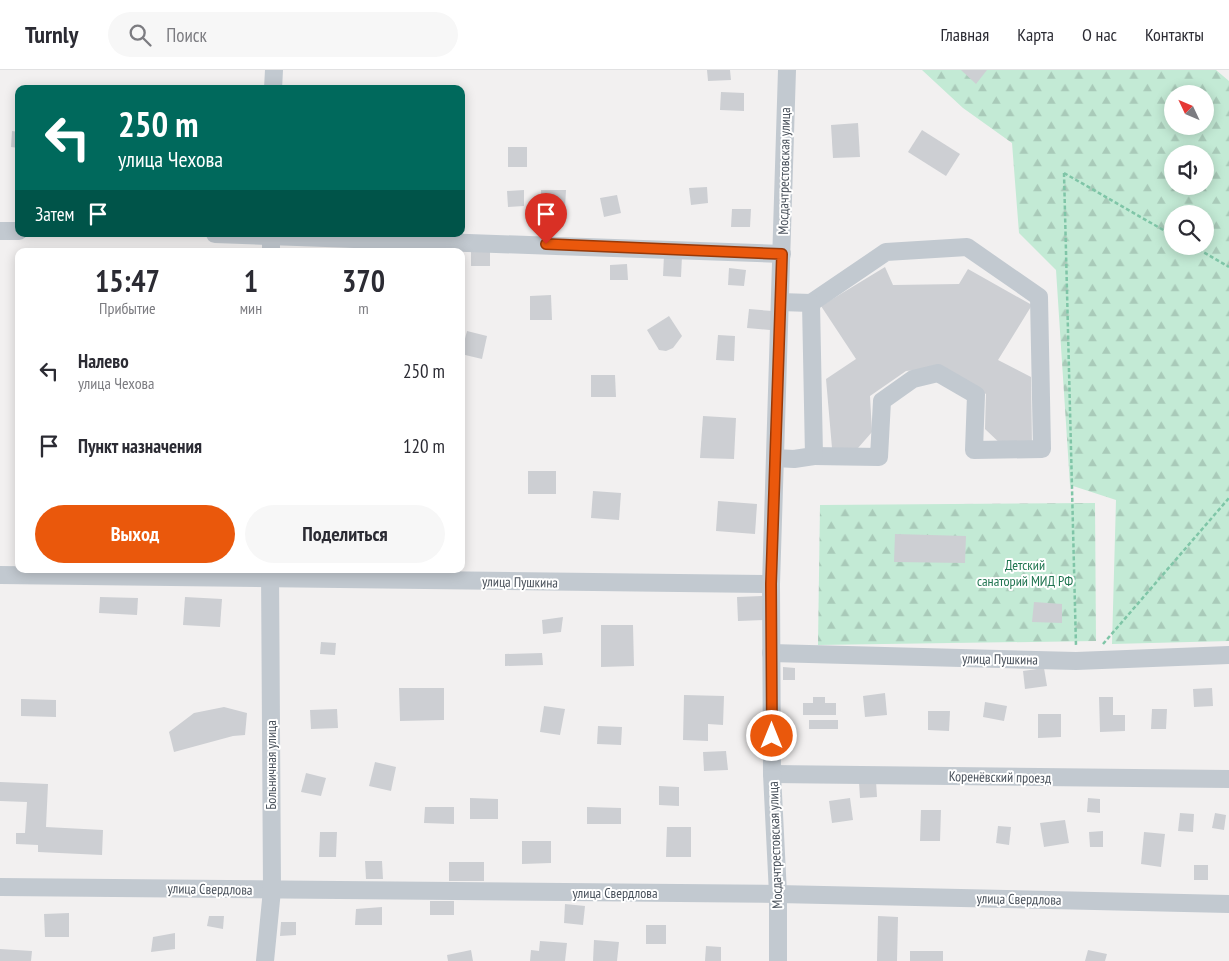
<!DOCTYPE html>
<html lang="ru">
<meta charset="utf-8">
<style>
:root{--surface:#fff;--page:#f7f7f7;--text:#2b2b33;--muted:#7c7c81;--line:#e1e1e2;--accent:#ea580c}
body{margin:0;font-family:"PT Sans Narrow",sans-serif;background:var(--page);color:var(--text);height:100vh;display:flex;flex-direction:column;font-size:19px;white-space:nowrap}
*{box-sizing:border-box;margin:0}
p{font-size:16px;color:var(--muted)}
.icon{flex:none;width:28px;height:28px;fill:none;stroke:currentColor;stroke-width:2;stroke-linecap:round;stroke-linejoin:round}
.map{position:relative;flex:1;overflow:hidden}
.sheet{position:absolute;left:15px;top:178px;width:450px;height:325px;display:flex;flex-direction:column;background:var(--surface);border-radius:10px;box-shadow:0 2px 12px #0003}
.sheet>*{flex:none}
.hud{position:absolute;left:15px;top:15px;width:450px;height:152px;border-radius:10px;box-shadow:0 2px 12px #0003;background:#00695c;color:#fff;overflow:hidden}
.needle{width:32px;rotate:314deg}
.tools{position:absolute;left:1164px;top:15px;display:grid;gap:10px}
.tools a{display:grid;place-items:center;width:50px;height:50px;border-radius:50%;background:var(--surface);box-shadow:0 2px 12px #0003;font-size:25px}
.pin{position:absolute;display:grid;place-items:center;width:42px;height:42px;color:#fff;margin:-51px -21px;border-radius:50% 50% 50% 0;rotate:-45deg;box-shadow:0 0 5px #0007}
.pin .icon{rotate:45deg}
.me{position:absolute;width:55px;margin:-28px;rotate:0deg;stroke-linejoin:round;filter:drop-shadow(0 0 4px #0008)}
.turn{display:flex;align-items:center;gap:18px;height:105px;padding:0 20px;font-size:22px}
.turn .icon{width:65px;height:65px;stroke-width:2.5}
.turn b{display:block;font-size:35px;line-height:42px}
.then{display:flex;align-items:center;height:48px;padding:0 20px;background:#0003;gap:10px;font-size:19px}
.eta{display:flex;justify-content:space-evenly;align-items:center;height:85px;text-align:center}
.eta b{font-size:30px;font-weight:700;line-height:35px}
.primary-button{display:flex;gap:10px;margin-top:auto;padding:10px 20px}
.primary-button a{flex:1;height:58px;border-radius:30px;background:var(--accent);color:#fff;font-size:20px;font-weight:700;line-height:58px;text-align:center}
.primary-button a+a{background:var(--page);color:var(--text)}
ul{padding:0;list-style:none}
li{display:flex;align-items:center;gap:15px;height:75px;padding:0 20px}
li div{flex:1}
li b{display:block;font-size:19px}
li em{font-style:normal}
header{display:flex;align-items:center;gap:30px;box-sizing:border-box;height:70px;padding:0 25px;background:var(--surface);border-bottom:1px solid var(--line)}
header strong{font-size:24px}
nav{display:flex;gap:28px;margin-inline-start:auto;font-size:18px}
.search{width:350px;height:45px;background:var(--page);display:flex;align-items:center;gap:12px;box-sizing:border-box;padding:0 18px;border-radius:28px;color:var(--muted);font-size:19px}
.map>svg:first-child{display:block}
.forest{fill:url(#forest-firs);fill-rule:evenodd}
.building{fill:#cdcfd3}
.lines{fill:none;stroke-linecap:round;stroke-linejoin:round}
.path{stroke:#7fc5a7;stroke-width:2.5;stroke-dasharray:4 2.5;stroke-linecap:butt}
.minor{stroke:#c2c9d0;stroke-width:18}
.route-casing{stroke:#983908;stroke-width:12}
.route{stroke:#ea580c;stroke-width:9}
.labels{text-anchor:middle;stroke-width:4;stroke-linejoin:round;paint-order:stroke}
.street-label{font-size:14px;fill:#49515b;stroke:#fff}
.park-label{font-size:14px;fill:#217551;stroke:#fff}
</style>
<header>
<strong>Turnly</strong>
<div class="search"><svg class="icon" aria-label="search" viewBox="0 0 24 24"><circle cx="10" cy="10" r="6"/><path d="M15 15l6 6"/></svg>Поиск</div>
<nav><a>Главная</a><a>Карта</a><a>О нас</a><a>Контакты</a></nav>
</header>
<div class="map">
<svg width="1229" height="891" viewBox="0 0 1229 891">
<defs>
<pattern id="forest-firs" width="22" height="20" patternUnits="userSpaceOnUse" patternTransform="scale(1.25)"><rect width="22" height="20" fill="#c3ead5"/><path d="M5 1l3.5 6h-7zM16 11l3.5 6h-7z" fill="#a9cab9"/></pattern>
</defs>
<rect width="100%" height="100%" fill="#f2f0f0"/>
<g class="forest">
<path d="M922 0H1216L1229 11V571L1112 574 1116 430 1070 415 1056 200 1019 163 1012 73 963 38ZM1172 24H1205V56H1172ZM1172 84H1205V116H1172ZM1172 144H1205V176H1172Z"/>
<path d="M1095 433 1096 571 818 575 820 435Z"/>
</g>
<g class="building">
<path d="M707 0H730L731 10 708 11Z"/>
<path d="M961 0H987L976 14Z"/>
<path d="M721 22 744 23V41L720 40Z"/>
<path d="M858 53 860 87 833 88 831 55Z"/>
<path d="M922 60 960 84 946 106 908 82Z"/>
<path d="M12 61 19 62V78L11 77Z"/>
<rect x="508" y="77" width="19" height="20"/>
<path d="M707 117 708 133 691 135 689 118Z"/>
<path d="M524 120V136L508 137 507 121Z"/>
<path d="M541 120H566L565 138H541Z"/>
<path d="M617 125 621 143 604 147 600 128Z"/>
<path d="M732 139H751L750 157H731Z"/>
<rect x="471" y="180" width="19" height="16"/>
<path d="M664 185 682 186 681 207 663 206Z"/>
<path d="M627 194 628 210H610V195Z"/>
<path d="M885 197 893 215 959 214 968 199 1032 235 998 290 1031 307 1032 376 1004 377 985 359 986 324 941 297 906 301 870 326 872 362 858 378H832L826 309 856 289 821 236Z"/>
<path d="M729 198 746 200 744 216 728 215Z"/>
<path d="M551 225 552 250H530V226Z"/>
<path d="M749 239 772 241 770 260 747 258Z"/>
<path d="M669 246 682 266 673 278 666 281 659 280 647 260Z"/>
<path d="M467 261 487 266 482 289 461 284Z"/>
<path d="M718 265 735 266 734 291 716 290Z"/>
<path d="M591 305H615L616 327H591Z"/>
<path d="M703 346 736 348 734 389 700 388Z"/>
<rect x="528" y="401" width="28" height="23"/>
<path d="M593 421 621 423 619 450 591 448Z"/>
<path d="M718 431 757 434 755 464 716 461Z"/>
<path d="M895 464 966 466 965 493 894 492Z"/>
<path d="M762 526 764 550 738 551 737 527Z"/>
<path d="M100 527 138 528 137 545 99 543Z"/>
<path d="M185 527 222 529 220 557 183 555Z"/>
<path d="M1034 532 1062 534V553L1032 552Z"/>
<path d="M563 547 561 562 543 564 542 550Z"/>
<path d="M601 555H633L634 596 601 597Z"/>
<path d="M321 572 336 573 335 585 320 584Z"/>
<path d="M542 583 543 595 505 596V584Z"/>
<path d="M783 597 795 598V610H783Z"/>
<path d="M1044 598 1047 616 1025 619 1023 601Z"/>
<path d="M399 618H444V650L400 651Z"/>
<path d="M1212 618 1213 636 1194 637 1193 619Z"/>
<path d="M885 623 887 645 865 647 863 626Z"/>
<path d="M684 625 724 626 723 655 708 654V671L683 670Z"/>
<path d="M813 627H825V633H836V645H803V633H813Z"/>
<path d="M1099 627H1113V645H1125V661L1100 662Z"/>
<path d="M21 629 56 630V647L21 646Z"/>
<path d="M985 632 1007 636 1004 651 983 647Z"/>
<path d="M544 636 565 639 560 665 540 662Z"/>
<path d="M224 637 247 643 245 665 233 666 174 682 169 662 194 643Z"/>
<path d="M337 639 338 658 311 659 310 640Z"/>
<path d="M1152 639H1167L1166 659H1151Z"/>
<path d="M928 641H950L949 661 928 660Z"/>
<path d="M1038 644H1061V667L1038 668Z"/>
<rect x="809" y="650" width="29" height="9"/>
<path d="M598 656 622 657 621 675 597 674Z"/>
<path d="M726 681 728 700 704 701 703 682Z"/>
<path d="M375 692 396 697 391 721 369 716Z"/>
<path d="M306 703 326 708 321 726 301 722Z"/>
<path d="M876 711 877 727 860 728 859 712Z"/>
<path d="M0 712 48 714 46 757 103 760 102 785 38 782V775L16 774V763H25L27 732 0 731Z"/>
<path d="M659 716 679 717V736L659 735Z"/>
<path d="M470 728 498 729V749H470Z"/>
<path d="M850 728 853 750 832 753 829 731Z"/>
<path d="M1088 728 1100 729V743L1087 742Z"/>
<path d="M425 737H454V754L424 753Z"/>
<path d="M587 737 621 738V754H587Z"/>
<path d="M921 740H941L940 771H920Z"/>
<path d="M1180 743 1194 744 1193 762 1178 761Z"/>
<path d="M1215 743 1226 745 1224 760 1212 758Z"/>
<path d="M1065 750 1069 773 1044 777 1040 753Z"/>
<path d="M998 756 1011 757 1009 775 996 773Z"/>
<path d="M667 757H691V787H666Z"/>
<path d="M1103 761V777H1090L1089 762Z"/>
<path d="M320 762H337L336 787H319Z"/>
<path d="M1144 762 1165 764 1161 797 1141 794Z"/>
<path d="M522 771H551V793L522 794Z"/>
<path d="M365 791H382L383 809H366Z"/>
<rect x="449" y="792" width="35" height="19"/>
<rect x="1194" y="795" width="14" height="15"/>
<rect x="430" y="831" width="24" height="14"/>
<path d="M565 834 585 836 583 855 564 853Z"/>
<path d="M382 837V855H355L356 839Z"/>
<path d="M69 843V867H45L44 844Z"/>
<path d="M209 846H224L223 859 207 856Z"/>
<path d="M878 846 898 847 897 891H877Z"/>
<path d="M281 852H296V865L280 866Z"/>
<rect x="646" y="855" width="20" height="19"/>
<path d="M175 863V879L151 882 153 867Z"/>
<path d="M594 870 619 872 617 891H593Z"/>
<path d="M540 871 567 873 565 891H530L531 880 539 881Z"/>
<path d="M706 876 721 877V891H705Z"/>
<path d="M0 879 32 881 31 891H0Z"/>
<path d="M471 880 473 891H448L447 885Z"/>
<path d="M1088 880 1107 884 1105 891H1085Z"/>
<rect x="910" y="881" width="33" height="10"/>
</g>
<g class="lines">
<g class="path">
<path d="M1064 103 1076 576"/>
<path d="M1064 103 1172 165"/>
<path d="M1193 176 1229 197"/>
<path d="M1103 574 1229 428"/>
</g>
<g class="minor">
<path d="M273 19 274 0"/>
<path d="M0 161H19"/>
<path d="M215 164 782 184"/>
<path d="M271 181V164"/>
<path d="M811 233 886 182 967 177 1039 227 1042 379 974 380 976 325 938 303 913 309 882 331 879 387 814 386"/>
<path d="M775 388 794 389 814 386 811 233 780 232"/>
<path d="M0 505 771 514"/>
<path d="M771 583 1076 591 1229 585"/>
<path d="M772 704 1229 709"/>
<path d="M0 817 778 824 1229 834"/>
<path d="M265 891 272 820 270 499"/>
<path d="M778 891V824L772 704 771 514 787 0"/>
</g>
</g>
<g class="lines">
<defs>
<path id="route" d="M546 174 782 184 771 514 772 666"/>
</defs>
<use href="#route" class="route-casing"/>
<use href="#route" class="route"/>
</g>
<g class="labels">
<g class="street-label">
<text transform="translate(784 101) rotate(-89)" y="5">Мосдачтрестовская улица</text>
<text transform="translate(520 512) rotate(1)" y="5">улица Пушкина</text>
<text transform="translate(1000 589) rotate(1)" y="5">улица Пушкина</text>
<text transform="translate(271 695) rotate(-90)" y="5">Больничная улица</text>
<text transform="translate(1000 707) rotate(1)" y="5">Коренёвский проезд</text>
<text transform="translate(775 775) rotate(-92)" y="5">Мосдачтрестовская улица</text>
<text transform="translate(210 819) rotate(1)" y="5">улица Свердлова</text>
<text x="615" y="828">улица Свердлова</text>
<text transform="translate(1019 829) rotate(1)" y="5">улица Свердлова</text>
</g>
<g class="park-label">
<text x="1025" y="500">Детский<tspan x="1025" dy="16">санаторий МИД РФ</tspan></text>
</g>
</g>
</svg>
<div class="tools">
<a><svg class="needle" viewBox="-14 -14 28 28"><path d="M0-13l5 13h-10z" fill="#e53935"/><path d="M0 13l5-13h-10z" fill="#7c7c81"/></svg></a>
<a><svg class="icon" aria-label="sound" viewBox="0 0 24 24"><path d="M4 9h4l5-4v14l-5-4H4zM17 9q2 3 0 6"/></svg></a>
<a><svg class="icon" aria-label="search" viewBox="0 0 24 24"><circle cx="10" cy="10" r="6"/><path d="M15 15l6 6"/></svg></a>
</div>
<div class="pin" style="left:546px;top:174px;background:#d93025"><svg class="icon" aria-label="arrive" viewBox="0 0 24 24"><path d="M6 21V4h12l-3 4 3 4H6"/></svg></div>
<svg class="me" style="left:772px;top:666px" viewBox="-20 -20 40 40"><circle r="17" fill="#ea580c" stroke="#fff" stroke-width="3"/><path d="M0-11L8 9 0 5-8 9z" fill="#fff"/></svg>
<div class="hud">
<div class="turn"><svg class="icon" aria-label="left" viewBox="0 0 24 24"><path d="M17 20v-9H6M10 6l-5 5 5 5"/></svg><div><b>250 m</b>улица Чехова</div></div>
<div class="then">Затем<svg class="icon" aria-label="arrive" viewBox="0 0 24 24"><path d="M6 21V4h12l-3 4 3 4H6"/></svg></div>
</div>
<section class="sheet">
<div class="eta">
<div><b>15:47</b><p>Прибытие</p></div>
<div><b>1</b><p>мин</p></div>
<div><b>370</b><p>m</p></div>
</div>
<ul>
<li><svg class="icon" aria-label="left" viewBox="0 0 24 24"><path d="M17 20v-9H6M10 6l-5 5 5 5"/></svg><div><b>Налево</b><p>улица Чехова</p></div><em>250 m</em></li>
<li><svg class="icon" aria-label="arrive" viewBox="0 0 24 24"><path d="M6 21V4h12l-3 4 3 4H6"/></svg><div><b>Пункт назначения</b></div><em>120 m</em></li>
</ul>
<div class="primary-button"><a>Выход</a><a>Поделиться</a></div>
</section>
</div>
